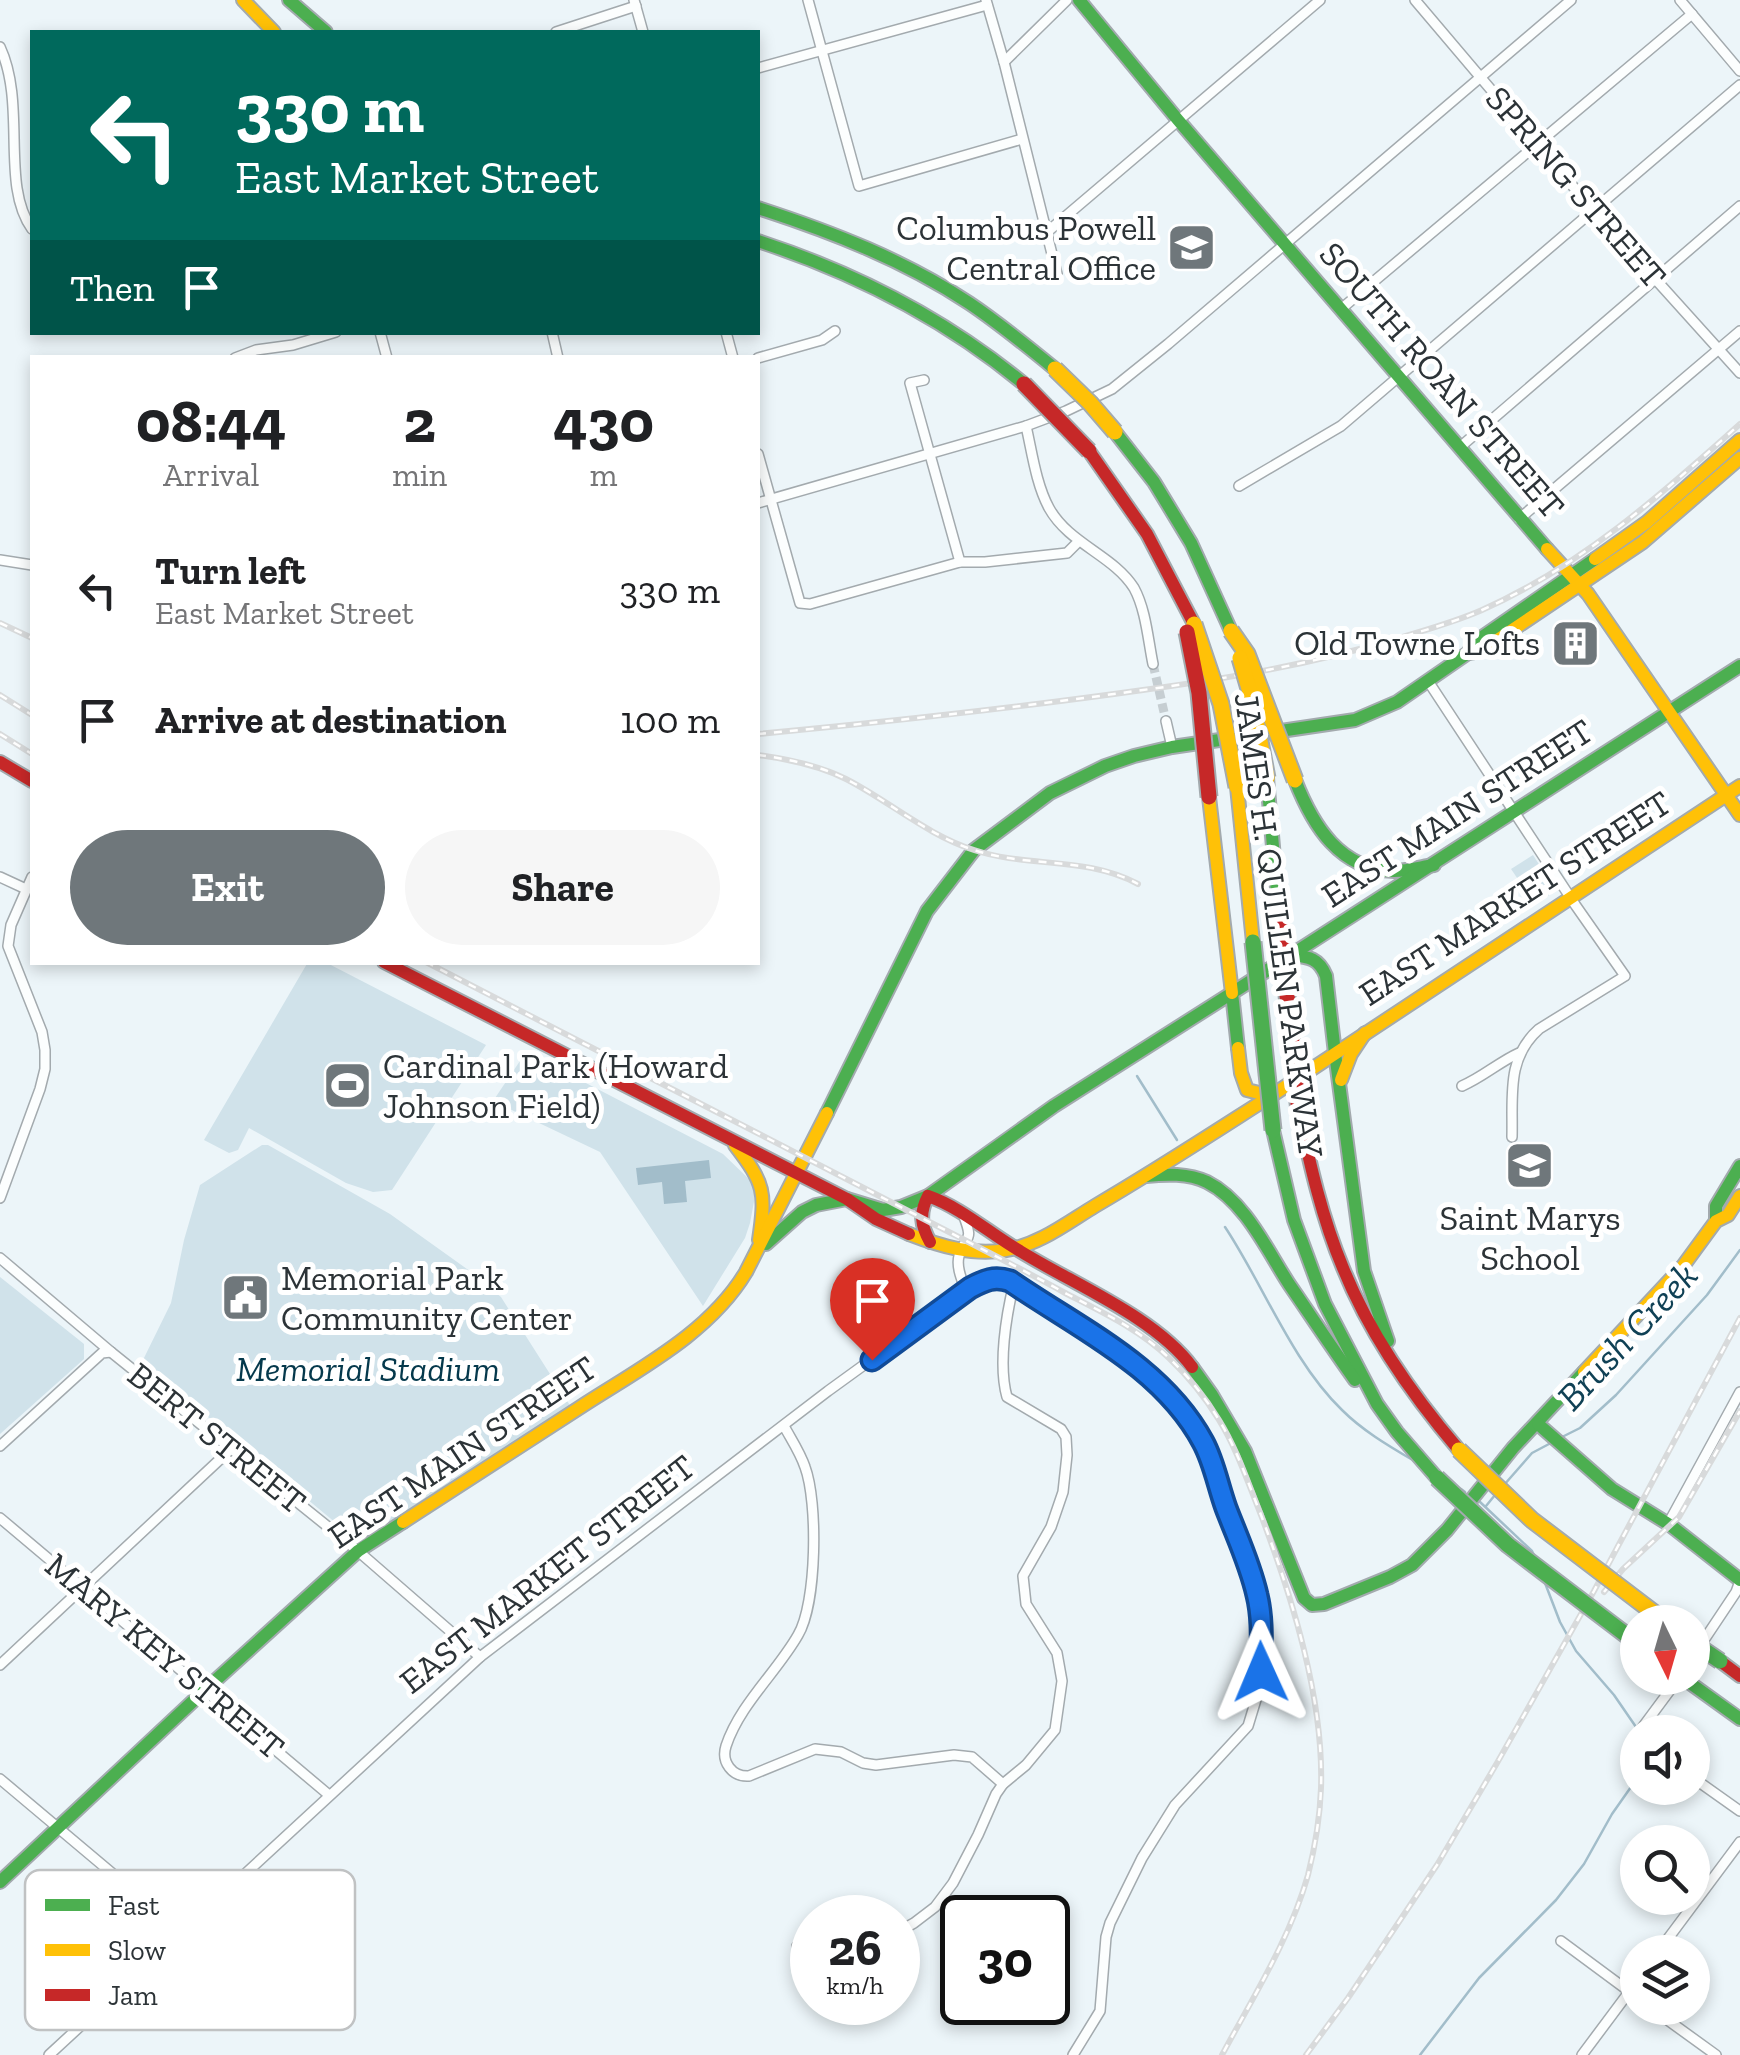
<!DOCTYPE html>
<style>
:root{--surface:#fff;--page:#f6f6f6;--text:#202124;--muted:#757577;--accent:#6f777b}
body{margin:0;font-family:"Zilla Slab",serif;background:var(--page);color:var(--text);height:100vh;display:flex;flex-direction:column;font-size:38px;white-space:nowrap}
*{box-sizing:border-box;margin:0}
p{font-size:32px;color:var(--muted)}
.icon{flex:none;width:55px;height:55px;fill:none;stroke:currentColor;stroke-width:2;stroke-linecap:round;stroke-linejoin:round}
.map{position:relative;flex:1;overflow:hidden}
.drawer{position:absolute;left:30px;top:355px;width:730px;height:610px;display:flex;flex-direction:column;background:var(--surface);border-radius:0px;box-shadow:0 5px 15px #0003}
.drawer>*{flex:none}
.hud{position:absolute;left:30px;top:30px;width:730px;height:305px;border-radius:0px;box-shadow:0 5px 15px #0003;background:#00695c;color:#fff;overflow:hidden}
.needle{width:65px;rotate:175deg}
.controls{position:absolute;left:1620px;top:1605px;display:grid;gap:20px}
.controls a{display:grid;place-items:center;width:90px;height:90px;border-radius:50%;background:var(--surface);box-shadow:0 5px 15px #0003;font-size:50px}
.speed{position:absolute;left:790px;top:1895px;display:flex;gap:20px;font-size:50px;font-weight:700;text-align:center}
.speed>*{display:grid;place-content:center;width:130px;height:130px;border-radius:50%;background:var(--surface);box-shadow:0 5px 15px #0003;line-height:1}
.speed small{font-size:25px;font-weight:400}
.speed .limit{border:5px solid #111;border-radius:15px;background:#fff;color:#111}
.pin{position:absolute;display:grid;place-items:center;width:85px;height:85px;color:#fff;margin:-102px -42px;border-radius:50% 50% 50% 0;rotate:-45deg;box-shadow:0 0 10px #0007}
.pin .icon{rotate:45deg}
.me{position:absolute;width:110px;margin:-55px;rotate:359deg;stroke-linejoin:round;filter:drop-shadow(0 0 8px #0008)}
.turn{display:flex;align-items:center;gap:35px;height:210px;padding:0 40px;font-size:45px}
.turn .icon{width:130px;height:130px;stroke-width:2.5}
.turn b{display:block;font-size:70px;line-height:85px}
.then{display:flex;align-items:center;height:95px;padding:0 40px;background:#0003;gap:20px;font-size:38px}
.eta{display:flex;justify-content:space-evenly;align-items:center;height:170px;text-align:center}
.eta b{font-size:60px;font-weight:800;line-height:70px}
.action{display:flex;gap:20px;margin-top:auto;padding:20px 40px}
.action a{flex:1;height:115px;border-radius:60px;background:var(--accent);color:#fff;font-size:40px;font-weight:800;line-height:115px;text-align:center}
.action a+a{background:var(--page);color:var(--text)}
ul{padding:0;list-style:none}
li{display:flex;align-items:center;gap:30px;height:130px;padding:0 40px}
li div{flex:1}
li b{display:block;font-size:38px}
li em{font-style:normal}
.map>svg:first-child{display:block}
.green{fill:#d0e2ea}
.water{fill:#a2bdca}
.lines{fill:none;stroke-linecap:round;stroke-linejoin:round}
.stream{stroke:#a2bdca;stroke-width:2.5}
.street-tunnel{stroke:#c6ced2;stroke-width:9;stroke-dasharray:9 4.5;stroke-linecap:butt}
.street-casing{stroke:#a3aaae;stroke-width:12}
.fast-casing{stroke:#a3aaae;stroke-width:16}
.slow-casing{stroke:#a3aaae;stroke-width:16}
.jam-casing{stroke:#a3aaae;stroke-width:16}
.street{stroke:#fcfefe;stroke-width:9}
.fast{stroke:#4caf50;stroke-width:12}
.slow{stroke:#ffc107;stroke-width:12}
.jam{stroke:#c62828;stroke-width:12}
.rail-casing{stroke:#d8dadb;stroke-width:6}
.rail{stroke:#fff;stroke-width:2.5;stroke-dasharray:8;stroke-linecap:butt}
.fast-bridge-casing{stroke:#a3aaae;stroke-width:19;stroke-linecap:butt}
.slow-bridge-casing{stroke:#a3aaae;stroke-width:19;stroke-linecap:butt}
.jam-bridge-casing{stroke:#a3aaae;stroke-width:19;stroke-linecap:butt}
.fast-bridge{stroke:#4caf50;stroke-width:15}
.slow-bridge{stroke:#ffc107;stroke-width:15}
.jam-bridge{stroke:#c62828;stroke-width:15}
.route-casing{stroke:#114b97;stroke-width:25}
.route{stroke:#1a73e8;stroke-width:18}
.labels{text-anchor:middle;stroke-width:10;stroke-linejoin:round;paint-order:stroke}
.street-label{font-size:35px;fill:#2c3337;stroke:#fff}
.poi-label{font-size:35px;fill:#2c3337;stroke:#fff;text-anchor:end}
.park-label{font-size:35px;font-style:italic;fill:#05394c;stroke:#fff}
.water-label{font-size:38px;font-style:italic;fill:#104155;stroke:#fff}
.key{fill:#fff;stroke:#c0c2c3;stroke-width:2.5}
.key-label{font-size:28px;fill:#2c3337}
</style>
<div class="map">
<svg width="1740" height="2055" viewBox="0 0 1740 2055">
<rect width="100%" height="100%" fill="#ecf5f9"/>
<g class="green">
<path d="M1533 855 1551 883 1549 895 1535 904 1511 869Z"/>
<path d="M308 962 327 963 486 1045 392 1190 373 1192 346 1183 249 1128 238 1150 229 1153 204 1140Z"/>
<path d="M526 1052 723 1154 750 1180 756 1191 750 1223 745 1238 703 1306 600 1152 493 1101Z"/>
<path d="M262 1145H268L390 1214 467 1269 501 1297 571 1407 360 1543 142 1362 171 1303 184 1240 200 1185Z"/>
<path d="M0 1277 84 1344V1359L0 1434Z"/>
</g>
<path class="water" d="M709 1160 711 1178 685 1181 687 1202 664 1204 662 1182 638 1185 636 1168Z"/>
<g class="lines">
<g class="stream">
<path d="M1137 1076 1177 1140"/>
<path d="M1225 1227C1263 1284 1292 1362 1342 1410 1362 1430 1387 1445 1411 1459"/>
<path d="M1560 1438 1580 1428 1616 1395 1707 1295 1740 1250"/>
<path d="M1504 1485 1532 1453 1549 1444"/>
<path d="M1461 1489 1465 1492"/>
<path d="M1480 1502 1532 1551 1535 1557"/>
<path d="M1486 1506 1495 1495"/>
<path d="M1545 1583 1560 1622 1576 1651 1614 1695 1636 1727"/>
<path d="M1420 2055 1479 1978 1556 1900 1584 1864 1612 1814 1638 1777"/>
</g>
<path class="street-tunnel" d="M1153 664 1166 721"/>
<defs>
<g id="street">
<path d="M634 0 643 32"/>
<path d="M808 0 859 186 1022 139"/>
<path d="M986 0 1004 62 1057 274"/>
<path d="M1415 0 1593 210 1740 373"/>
<path d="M1680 0 1740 71"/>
<path d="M556 32 636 6"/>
<path d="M0 47C27 105 0 185 32 229"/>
<path d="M1004 62 1067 0"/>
<path d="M758 68 987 5"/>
<path d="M1046 233 1320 0"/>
<path d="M1341 309 1692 14"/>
<path d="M380 332 387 358"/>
<path d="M552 332 558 358"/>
<path d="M726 332 733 358"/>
<path d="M235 358 256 350 293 345 336 332"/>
<path d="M758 358 822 340 835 331"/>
<path d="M924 380 910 383 960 562"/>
<path d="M1026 426C1032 452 1036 484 1049 508 1069 544 1113 555 1134 588 1146 610 1148 640 1153 664"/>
<path d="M1459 448 1740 206"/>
<path d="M758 454 800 603 810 604 960 562H985L1067 553 1079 541"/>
<path d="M1239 486 1341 426 1740 85"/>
<path d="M758 503 1026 426 1066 411 1112 389 1168 344 1571 0"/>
<path d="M1519 519 1740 331"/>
<path d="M0 560 32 565"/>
<path d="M1428 681 1576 906 1625 976 1539 1029C1506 1058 1513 1097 1512 1137"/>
<path d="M1166 721 1172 747"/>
<path d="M0 877 26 889"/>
<path d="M1462 1086C1483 1077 1499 1062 1519 1053"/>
<path d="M0 1198 40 1089 45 1069V1050L42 1032 8 946 11 925 32 877"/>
<path d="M963 1214C975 1245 965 1233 959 1256 956 1267 962 1280 966 1291"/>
<path d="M0 1258 111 1352 358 1551 480 1657"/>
<path d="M784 1426C791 1439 800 1452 805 1467 818 1502 817 1603 798 1635 777 1672 740 1704 726 1746 721 1762 732 1777 749 1776L815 1749 841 1752 863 1763 876 1765 954 1755 972 1757 1003 1784"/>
<path d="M0 1446 102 1353 111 1352"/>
<path d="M0 1518 329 1795"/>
<path d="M1668 1524 1740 1392"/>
<path d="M1692 1658 1736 1592 1740 1581"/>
<path d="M0 1665 231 1449"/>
<path d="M1639 1732 1679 1678"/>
<path d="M1692 1777 1740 1811"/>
<path d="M0 1779 182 1932"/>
<path d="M898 1932 914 1923 935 1907 953 1883 978 1835 996 1794 1003 1784 1026 1765 1055 1730 1062 1681 1057 1653 1026 1604 1023 1576 1051 1527 1063 1492 1067 1455 1066 1437 1061 1429 1007 1397C998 1365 1006 1316 1014 1283"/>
<path d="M1561 1941 1638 1998"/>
<path d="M797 1946 812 1945"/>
<path d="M1658 1952 1740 1842"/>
<path d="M1651 2008 1716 2055"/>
<path d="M49 2055 480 1657 828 1391 966 1291 987 1279 1000 1278 1010 1281 1093 1334 1137 1366 1189 1419 1206 1446 1225 1506 1247 1561 1258 1598 1261 1639 1258 1693 1248 1726 1175 1805 1142 1858 1110 1923 1106 1937 1100 2011 1073 2055"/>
<path d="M1582 2055 1638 1980"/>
</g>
<g id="fast">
<path d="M289 0 326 32"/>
<path d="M1079 0 1178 120 1547 549"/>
<path d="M758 208C832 232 904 260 969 303 999 323 1027 346 1055 369"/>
<path d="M758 241C856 273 944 318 1024 384"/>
<path d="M1115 432 1154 482 1191 543 1231 631"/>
<path d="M1267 778 1280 927"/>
<path d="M1295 780C1313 826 1340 870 1394 871 1408 871 1421 867 1434 865"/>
<path d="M1291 955C1309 957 1319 958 1326 976L1335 1053"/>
<path d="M1238 1048 1232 993 1740 666"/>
<path d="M1335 1053 1364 1271 1388 1341"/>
<path d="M827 1113 927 911 974 850 1050 793 1105 766 1134 756 1172 747 1355 720 1397 702 1468 653 1475 642 1595 559"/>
<path d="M1273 1130 1294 1220 1325 1304 1377 1404 1397 1432 1437 1478"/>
<path d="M1146 1176C1166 1174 1188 1173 1207 1182 1245 1201 1267 1250 1289 1284 1311 1316 1332 1348 1355 1380"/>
<path d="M1716 1221V1206L1740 1166"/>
<path d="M766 1244 802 1212 816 1205 847 1199 883 1210 901 1207 928 1196 1054 1106 1232 993"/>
<path d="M1192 1367 1212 1395 1245 1451 1304 1598 1312 1605 1324 1604 1390 1577 1412 1565 1447 1530 1513 1448 1584 1372"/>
<path d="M1538 1424 1612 1489 1670 1525 1740 1580"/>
<path d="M1683 1678 1740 1719"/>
<path d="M0 1882 206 1689 358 1551 403 1522"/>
</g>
<g id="slow">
<path d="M243 0 274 32"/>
<path d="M1547 549 1588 594 1740 815"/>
<path d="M1595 559 1647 522 1740 440"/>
<path d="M1468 653 1481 651 1643 542 1740 458"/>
<path d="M1237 787 1253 942"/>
<path d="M1209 797 1232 993"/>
<path d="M1238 1048 1241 1073 1247 1090 1271 1096 1740 786"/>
<path d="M1341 1080 1351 1054 1365 1033"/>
<path d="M735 1145C765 1184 766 1192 759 1240"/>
<path d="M909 1234C940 1246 973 1256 1006 1250 1039 1245 1067 1223 1095 1206 1155 1171 1213 1133 1271 1096"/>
<path d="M1584 1372 1683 1266 1716 1221 1728 1215 1740 1196"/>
<path d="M403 1522C461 1484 520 1446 579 1408 637 1370 709 1334 746 1272L827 1113"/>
</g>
<g id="jam">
<path d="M1089 451 1147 534 1194 624"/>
<path d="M0 762 32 781"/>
<path d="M384 962 847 1199 876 1219 909 1234"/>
<path d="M1299 1112C1310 1165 1322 1218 1343 1268 1370 1335 1412 1395 1459 1450"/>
<path d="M930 1242C921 1226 919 1213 928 1196 962 1208 989 1233 1020 1251 1073 1284 1155 1317 1192 1367"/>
<path d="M1720 1661 1740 1676"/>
</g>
</defs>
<use href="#street" class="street-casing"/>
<use href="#fast" class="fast-casing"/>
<use href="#slow" class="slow-casing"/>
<use href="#jam" class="jam-casing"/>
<use href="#street" class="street"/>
<use href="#fast" class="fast"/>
<use href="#slow" class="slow"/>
<use href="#jam" class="jam"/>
<defs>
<g id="rail">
<path d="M0 623 32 638"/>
<path d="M0 695 32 715"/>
<path d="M0 734 32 754"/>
<path d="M758 734C886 722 1015 708 1143 690 1231 678 1311 664 1396 639 1425 630 1455 622 1482 610 1581 566 1661 495 1740 424"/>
<path d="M758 755C788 759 818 765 846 779 889 801 927 835 974 850 1028 868 1086 856 1138 884"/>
<path d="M426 962C590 1047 754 1131 918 1216 968 1242 1018 1267 1067 1294 1102 1312 1140 1330 1169 1358 1188 1376 1205 1397 1219 1420 1237 1449 1248 1483 1261 1515 1292 1597 1324 1699 1321 1788 1320 1816 1315 1847 1308 1875 1290 1939 1253 1997 1222 2055"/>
<path d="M1604 1592 1623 1569 1679 1517 1740 1411"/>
<path d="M1306 2055 1348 1998 1437 1865 1497 1763 1594 1591 1740 1318"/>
</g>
</defs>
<use href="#rail" class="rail-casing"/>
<use href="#rail" class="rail"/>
<defs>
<g id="fast-bridge">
<path d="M1253 942 1273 1130"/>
<path d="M1437 1478 1508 1545 1638 1644"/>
<path d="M1692 1642 1720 1661"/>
</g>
<g id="slow-bridge">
<path d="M1055 369 1090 403 1115 432"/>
<path d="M1194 624 1221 704 1237 787"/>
<path d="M1231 631 1247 654 1295 780"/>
<path d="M1240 658 1252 699 1267 778"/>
<path d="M1459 1450 1532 1520 1666 1622"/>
</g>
<g id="jam-bridge">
<path d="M1024 384 1089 451"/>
<path d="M1187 632 1199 693 1209 797"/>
<path d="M1280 927 1299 1112"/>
</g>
</defs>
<use href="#fast-bridge" class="fast-bridge-casing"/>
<use href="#slow-bridge" class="slow-bridge-casing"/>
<use href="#jam-bridge" class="jam-bridge-casing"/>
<use href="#fast-bridge" class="fast-bridge"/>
<use href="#slow-bridge" class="slow-bridge"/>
<use href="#jam-bridge" class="jam-bridge"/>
</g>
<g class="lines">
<defs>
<path id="route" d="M872 1360 970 1288C985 1280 994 1276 1010 1281 1078 1328 1162 1366 1203 1442 1214 1462 1218 1486 1226 1508 1237 1537 1250 1564 1257 1595 1263 1619 1261 1646 1261 1672"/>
</defs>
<use href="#route" class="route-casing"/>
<use href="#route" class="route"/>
</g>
<defs>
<symbol id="school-square" viewBox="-11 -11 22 22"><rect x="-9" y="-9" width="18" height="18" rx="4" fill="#6f777b" stroke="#fff"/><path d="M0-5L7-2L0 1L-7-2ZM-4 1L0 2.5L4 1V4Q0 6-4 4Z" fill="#fff"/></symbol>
<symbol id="building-square" viewBox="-11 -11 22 22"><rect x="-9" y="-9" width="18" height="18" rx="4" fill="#6f777b" stroke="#fff"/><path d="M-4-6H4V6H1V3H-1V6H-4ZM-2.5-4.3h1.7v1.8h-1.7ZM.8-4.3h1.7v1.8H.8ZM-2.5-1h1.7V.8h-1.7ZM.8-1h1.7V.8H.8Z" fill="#fff"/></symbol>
<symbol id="stadium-square" viewBox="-11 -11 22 22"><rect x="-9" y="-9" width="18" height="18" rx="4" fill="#6f777b" stroke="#fff"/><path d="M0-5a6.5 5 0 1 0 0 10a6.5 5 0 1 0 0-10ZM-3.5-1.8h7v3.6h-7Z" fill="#fff"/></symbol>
<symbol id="civic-square" viewBox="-11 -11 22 22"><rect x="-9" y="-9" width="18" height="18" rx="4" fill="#6f777b" stroke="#fff"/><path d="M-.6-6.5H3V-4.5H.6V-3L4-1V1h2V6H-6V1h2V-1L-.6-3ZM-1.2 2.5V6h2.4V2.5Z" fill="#fff"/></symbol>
</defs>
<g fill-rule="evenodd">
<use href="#school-square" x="1164" y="220" width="55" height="55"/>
<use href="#building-square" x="1548" y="616" width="55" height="55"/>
<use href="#stadium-square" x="320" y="1058" width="55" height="55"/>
<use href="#school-square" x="1502" y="1138" width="55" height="55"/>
<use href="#civic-square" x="218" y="1270" width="55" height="55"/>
</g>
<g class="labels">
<g class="street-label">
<text transform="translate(1576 187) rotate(49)" y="12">SPRING STREET</text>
<text transform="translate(1442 380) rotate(49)" y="12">SOUTH ROAN STREET</text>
<text transform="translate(1457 813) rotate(-33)" y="12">EAST MAIN STREET</text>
<text transform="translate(1515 898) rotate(-33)" y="12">EAST MARKET STREET</text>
<text transform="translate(1279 925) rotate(82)" y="12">JAMES H. QUILLEN PARKWAY</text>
<text transform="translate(217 1438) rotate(39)" y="12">BERT STREET</text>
<text transform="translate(462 1452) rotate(-34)" y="12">EAST MAIN STREET</text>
<text transform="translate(547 1574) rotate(-38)" y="12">EAST MARKET STREET</text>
<text transform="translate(165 1656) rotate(40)" y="12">MARY KEY STREET</text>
</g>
<g class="poi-label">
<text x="1156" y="240">Columbus Powell<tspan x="1156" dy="40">Central Office</tspan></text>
<text x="1540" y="655">Old Towne Lofts</text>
<text x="383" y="1078" text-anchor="start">Cardinal Park (Howard<tspan x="383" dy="40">Johnson Field)</tspan></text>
<text x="1530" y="1230" text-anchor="middle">Saint Marys<tspan x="1530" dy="40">School</tspan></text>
<text x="281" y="1290" text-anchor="start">Memorial Park<tspan x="281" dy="40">Community Center</tspan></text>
</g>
<g class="park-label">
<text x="368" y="1381">Memorial Stadium</text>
</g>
<g class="water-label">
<text transform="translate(1627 1336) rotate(-47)" y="13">Brush Creek</text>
</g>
</g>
<rect x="25" y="1870" width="330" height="160" rx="15" class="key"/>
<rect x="45" y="1899" width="45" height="12" fill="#4caf50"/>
<rect x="45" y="1944" width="45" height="12" fill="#ffc107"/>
<rect x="45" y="1989" width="45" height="12" fill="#c62828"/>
<g class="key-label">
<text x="108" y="1915">Fast</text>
<text x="108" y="1960">Slow</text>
<text x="108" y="2005">Jam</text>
</g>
</svg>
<div class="controls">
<a><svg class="needle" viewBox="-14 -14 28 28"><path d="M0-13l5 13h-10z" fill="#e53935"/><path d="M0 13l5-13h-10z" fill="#757577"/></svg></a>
<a><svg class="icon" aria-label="sound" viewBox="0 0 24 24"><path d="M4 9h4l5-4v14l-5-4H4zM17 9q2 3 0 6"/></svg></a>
<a><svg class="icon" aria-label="search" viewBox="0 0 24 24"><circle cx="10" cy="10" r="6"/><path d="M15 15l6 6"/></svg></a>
<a><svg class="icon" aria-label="layers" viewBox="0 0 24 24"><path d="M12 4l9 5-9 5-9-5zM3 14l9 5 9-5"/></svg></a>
</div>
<div class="speed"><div>26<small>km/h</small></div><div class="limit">30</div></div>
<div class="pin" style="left:872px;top:1360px;background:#d93025"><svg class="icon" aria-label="arrive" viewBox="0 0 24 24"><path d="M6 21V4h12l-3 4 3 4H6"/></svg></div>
<svg class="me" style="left:1261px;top:1672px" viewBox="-20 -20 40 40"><path d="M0-17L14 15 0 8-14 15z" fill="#1a73e8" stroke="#fff" stroke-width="4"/></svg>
<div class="hud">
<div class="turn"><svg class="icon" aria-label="left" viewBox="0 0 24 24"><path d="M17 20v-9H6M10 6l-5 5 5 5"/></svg><div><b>330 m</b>East Market Street</div></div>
<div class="then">Then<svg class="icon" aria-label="arrive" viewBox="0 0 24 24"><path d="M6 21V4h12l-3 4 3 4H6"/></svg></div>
</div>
<section class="drawer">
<div class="eta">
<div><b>08:44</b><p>Arrival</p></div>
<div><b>2</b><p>min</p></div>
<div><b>430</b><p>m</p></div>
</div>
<ul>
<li><svg class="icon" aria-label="left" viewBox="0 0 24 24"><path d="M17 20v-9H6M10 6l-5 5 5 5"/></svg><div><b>Turn left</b><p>East Market Street</p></div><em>330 m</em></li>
<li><svg class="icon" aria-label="arrive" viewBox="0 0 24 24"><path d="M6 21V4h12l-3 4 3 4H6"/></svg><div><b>Arrive at destination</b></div><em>100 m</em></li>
</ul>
<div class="action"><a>Exit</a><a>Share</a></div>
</section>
</div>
